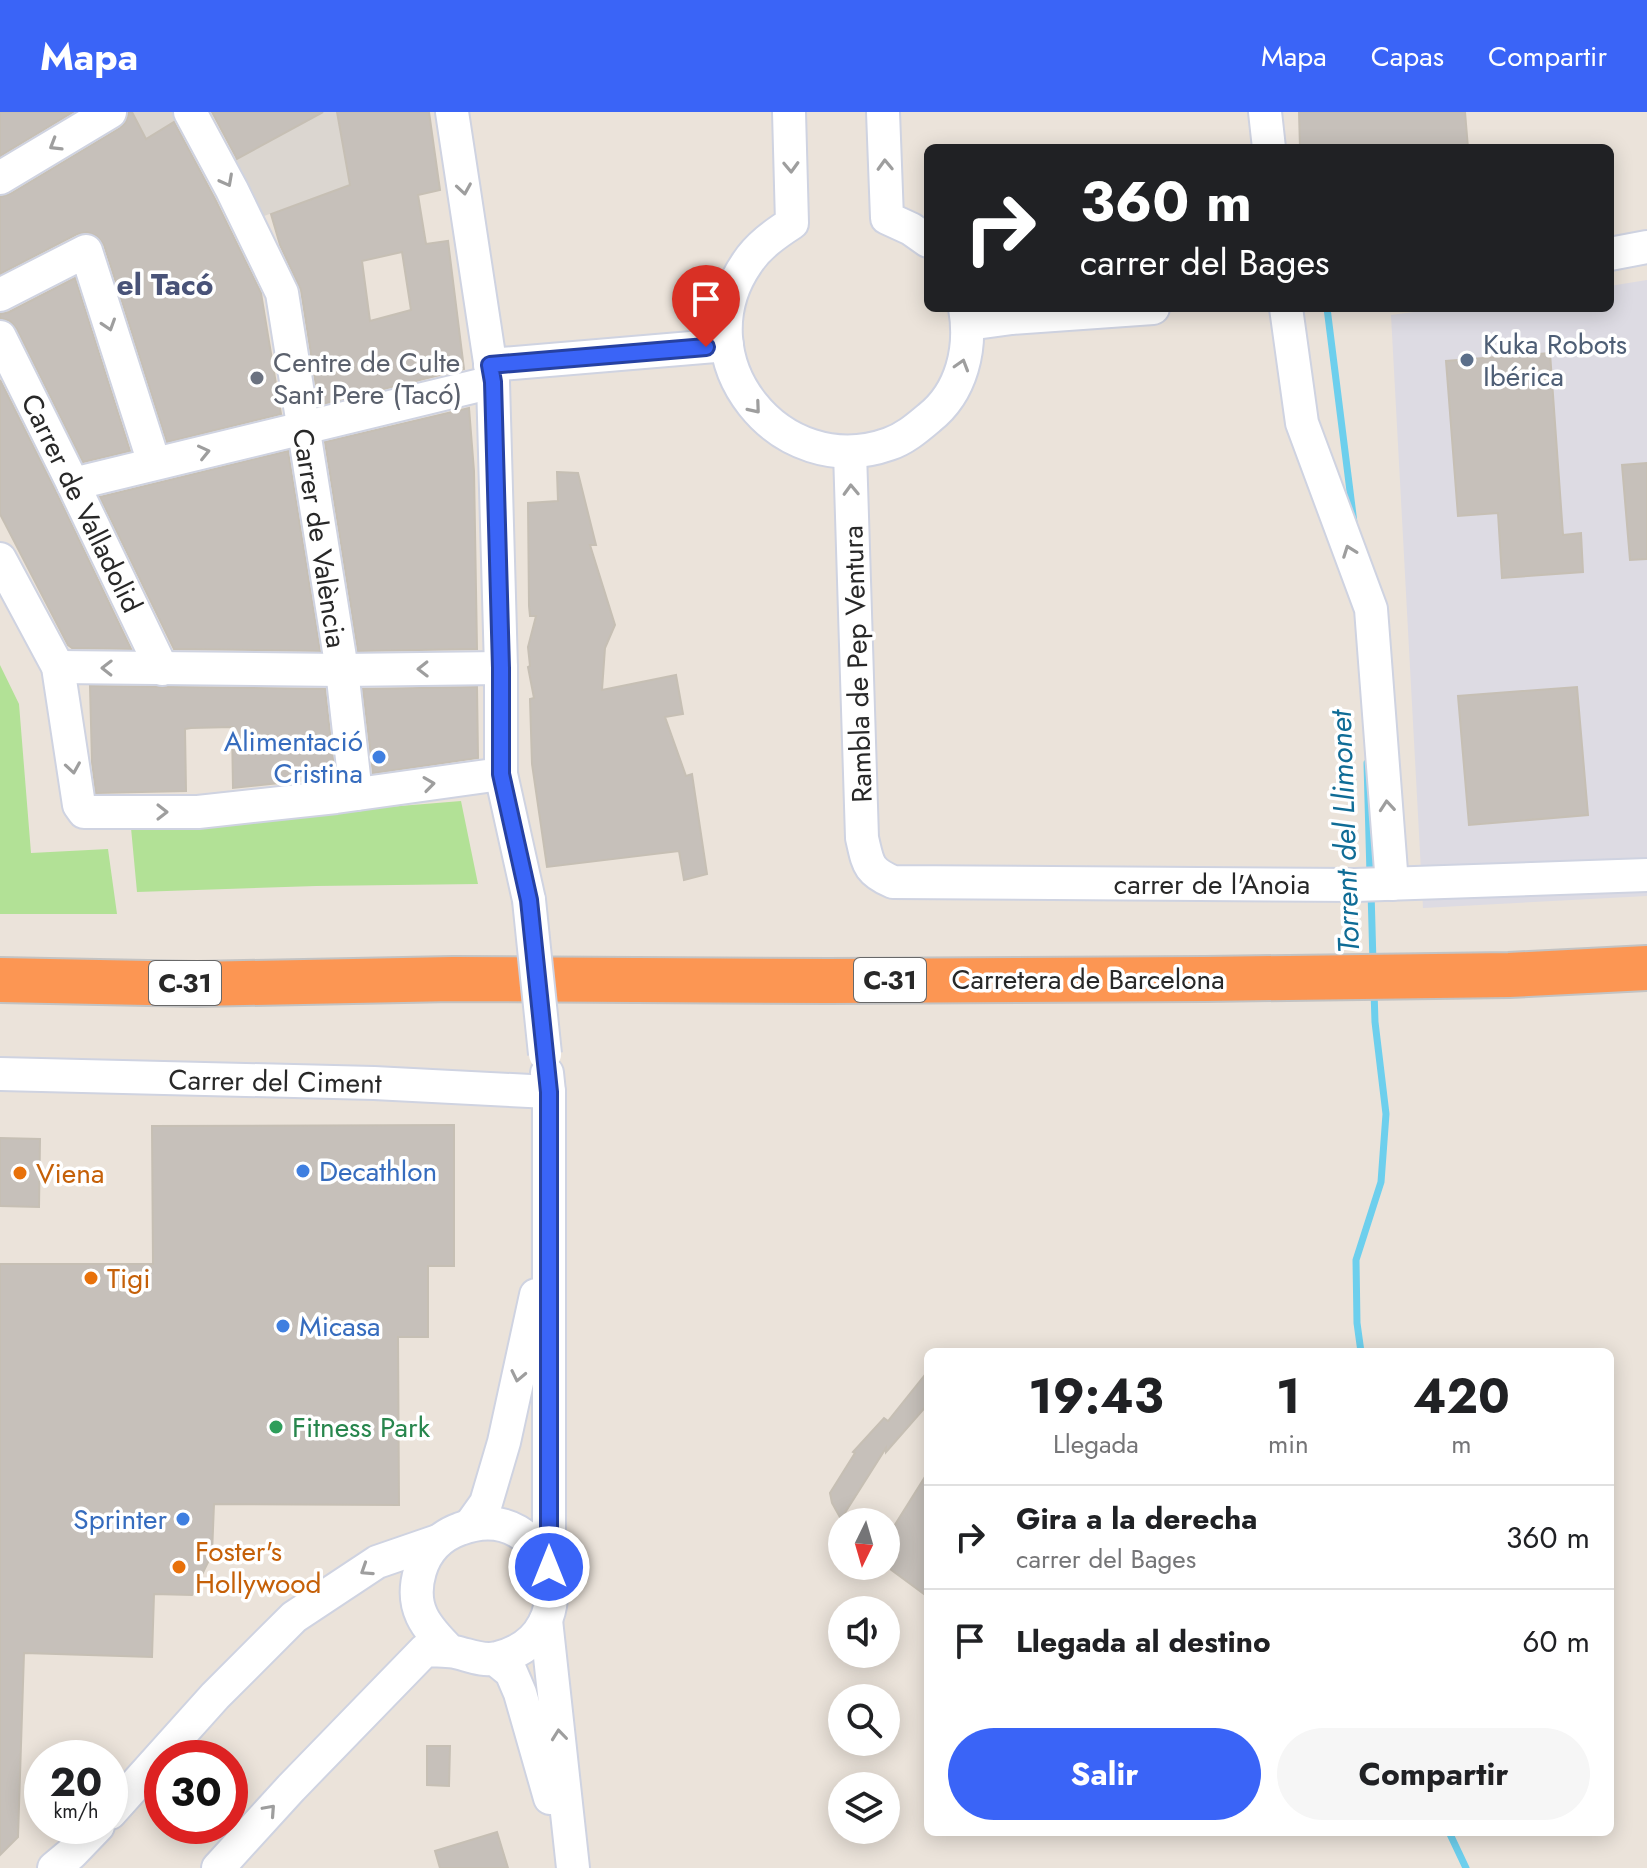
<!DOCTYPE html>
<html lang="es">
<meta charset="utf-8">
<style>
:root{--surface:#fff;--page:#f6f6f6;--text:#202124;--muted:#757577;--line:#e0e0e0;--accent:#3a64f7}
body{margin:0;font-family:Jost,sans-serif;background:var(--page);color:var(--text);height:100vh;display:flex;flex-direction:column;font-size:30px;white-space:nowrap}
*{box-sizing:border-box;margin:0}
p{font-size:26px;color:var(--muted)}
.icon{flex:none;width:44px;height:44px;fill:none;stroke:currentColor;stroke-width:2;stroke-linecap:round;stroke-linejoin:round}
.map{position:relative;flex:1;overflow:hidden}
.panel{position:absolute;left:924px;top:1236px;width:690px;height:488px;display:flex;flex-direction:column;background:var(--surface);border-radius:12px;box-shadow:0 4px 20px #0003}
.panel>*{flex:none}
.guide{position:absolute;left:924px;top:32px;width:690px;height:168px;border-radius:12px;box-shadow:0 4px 20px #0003;background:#202124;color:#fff;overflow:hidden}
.needle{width:52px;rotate:185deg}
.fabs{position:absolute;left:828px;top:1396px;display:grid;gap:16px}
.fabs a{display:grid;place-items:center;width:72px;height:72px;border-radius:50%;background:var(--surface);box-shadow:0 4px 20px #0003;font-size:40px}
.speed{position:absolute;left:24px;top:1628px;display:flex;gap:16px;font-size:40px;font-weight:700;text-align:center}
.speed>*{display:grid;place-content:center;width:104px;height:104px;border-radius:50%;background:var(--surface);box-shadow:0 4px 20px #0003;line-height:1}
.speed small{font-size:20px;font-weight:400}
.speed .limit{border:12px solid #d22;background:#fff;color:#111}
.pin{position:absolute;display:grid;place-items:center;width:68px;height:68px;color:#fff;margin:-82px -34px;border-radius:50% 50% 50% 0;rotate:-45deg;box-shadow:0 0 8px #0007}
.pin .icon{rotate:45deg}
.me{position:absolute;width:88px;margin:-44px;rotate:0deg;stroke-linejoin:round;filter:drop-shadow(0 0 6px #0008)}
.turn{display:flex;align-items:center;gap:28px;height:168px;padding:0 24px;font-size:36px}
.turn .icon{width:104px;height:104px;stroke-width:2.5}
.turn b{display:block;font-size:56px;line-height:68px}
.eta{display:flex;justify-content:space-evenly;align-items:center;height:136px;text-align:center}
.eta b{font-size:48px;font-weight:700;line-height:56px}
.cta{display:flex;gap:16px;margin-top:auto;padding:16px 24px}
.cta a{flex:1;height:92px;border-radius:48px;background:var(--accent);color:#fff;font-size:32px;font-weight:700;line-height:92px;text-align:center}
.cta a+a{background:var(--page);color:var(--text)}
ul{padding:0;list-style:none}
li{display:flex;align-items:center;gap:24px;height:104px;padding:0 24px;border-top:2px solid var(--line)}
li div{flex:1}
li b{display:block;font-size:30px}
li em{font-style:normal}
header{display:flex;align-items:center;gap:48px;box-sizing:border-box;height:112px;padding:0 40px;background:var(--accent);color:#fff}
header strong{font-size:38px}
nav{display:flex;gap:44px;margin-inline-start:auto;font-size:28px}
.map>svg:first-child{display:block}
.industrial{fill:#dddbe3}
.green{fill:#b2e196}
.plaza{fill:#dbd6d0}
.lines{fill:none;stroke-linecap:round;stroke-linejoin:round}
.stream{stroke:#6dcfed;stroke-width:7}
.building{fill:#c6c0ba;stroke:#c6bfb4;stroke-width:2;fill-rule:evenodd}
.minor-casing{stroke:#cfd3e1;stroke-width:36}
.highway-casing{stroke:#c3c3c3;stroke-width:48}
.minor{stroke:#fff;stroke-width:32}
.highway{stroke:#fc9653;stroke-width:44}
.minor-bridge-casing{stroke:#cfd3e1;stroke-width:36;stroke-linecap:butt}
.minor-bridge{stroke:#fff;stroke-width:32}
.oneway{stroke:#9e9e9e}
.route-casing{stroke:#2641a1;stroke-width:20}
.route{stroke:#3a64f7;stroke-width:14}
.service-dot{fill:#5c6f8a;stroke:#fff;stroke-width:3}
.worship-dot{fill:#6b7280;stroke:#fff;stroke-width:3}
.shop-dot{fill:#3f7fe0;stroke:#fff;stroke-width:3}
.food-dot{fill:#e8710a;stroke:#fff;stroke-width:3}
.leisure-dot{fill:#2e9e5b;stroke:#fff;stroke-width:3}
.labels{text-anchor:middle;stroke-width:7;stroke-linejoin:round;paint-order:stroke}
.shield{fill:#fff;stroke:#686868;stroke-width:2}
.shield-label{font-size:26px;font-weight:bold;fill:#282828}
.service-label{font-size:28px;fill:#4e5e75;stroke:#fff;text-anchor:start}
.worship-label{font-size:28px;fill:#5b616d;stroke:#fff;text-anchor:start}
.street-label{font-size:28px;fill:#282828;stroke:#fff}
.shop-label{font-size:28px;fill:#366cbe;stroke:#fff;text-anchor:end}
.food-label{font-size:28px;fill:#c56008;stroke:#fff;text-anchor:start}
.leisure-label{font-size:28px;fill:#27864d;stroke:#fff;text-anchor:start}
.neighbourhood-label{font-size:30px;font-weight:bold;fill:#495378;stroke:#fff}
.water-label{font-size:30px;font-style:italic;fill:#0f6c96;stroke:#fff}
</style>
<header>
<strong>Mapa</strong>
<nav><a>Mapa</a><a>Capas</a><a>Compartir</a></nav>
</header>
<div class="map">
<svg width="1647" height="1756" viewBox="0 0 1647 1756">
<rect width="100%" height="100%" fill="#ebe3da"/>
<path class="industrial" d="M1647 168V784L1423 796 1391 203 1444 196H1610V174Z"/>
<g class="green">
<path d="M0 553 19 592 31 741 108 737 117 802H0Z"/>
<path d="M461 689 478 772 316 774 137 780 131 716Z"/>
</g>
<g class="plaza">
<path d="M133 0H193L146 27Z"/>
<path d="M323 0H337L350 73 264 104 233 47Z"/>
</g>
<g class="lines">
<g class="stream">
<path d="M1327 196 1354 411"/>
<path d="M1367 651 1370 763"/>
<path d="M1371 779 1373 851"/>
<path d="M1361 1240 1357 1211 1356 1148 1381 1070 1386 1002 1375 910 1374 879"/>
<path d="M1449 1720 1466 1756"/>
</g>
</g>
<g class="building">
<path d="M0 0H73L0 44Z"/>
<path d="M129 0H132L146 27 174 10 215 87 261 181 281 302 167 330 104 133 97 124 87 120 77 122 0 162V85L10 82 120 16 126 10Z"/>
<path d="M212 0H323L237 47Z"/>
<path d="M337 0H429L440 78 418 83 426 132 448 129 464 257 319 293 301 178 280 133 271 102 350 73ZM402 140 411 198 370 209 362 149Z"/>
<path d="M1299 0H1465L1468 36H1300Z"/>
<path d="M75 166 130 339 83 350 17 217 10 209 0 206V202L9 200Z"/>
<path d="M1550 241 1563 423 1581 421 1583 460 1502 466 1498 401 1458 404 1446 249Z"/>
<path d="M0 268 56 380 131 537 72 536 68 533 0 402Z"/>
<path d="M469 296 474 359 477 537 358 539 325 330Z"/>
<path d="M288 339 320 539 174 537 100 385Z"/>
<path d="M1647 351V447L1630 448 1622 353Z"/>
<path d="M557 360 578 361 596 433H590L615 513 605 536 602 578 676 563 683 602 665 605 686 664 692 662 707 762 684 768 679 739 547 755 532 652 530 587 534 586 528 555 530 554 528 535 536 504H530L529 494 528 391 558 389Z"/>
<path d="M90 574 325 577 335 665 233 676 232 615 191 616 185 617 186 679 96 681 92 650Z"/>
<path d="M477 575 478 646 373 661 363 577Z"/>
<path d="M1577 575 1588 703 1469 713 1458 584Z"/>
<path d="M454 1013V1154H428V1225H398L399 1393 214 1392 212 1442 192 1483 154 1482 152 1545 24 1541 18 1725 0 1743V1152H153L152 1014Z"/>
<path d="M0 1026 40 1027 39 1095 0 1094Z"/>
<path d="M928 1259V1292L886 1340V1336L841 1407 832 1391 830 1381 855 1341 853 1340 884 1306 888 1309Z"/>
<path d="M928 1360V1485L886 1454V1427Z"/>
<path d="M427 1634H450L449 1674 427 1673Z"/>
<path d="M497 1720 508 1756H440L435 1739Z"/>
</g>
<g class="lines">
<defs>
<g id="minor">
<path d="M190 0 232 78 282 181 342 558 356 682"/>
<path d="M452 0 493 270 501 556V662L529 788"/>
<path d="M789 0 792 111C775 122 758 134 747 151 681 247 780 371 889 332 904 327 916 317 929 306 962 280 972 236 965 196"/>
<path d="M883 0 887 106 911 117 928 129"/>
<path d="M1265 0 1269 36"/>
<path d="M0 66 110 0"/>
<path d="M1610 142 1647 135"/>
<path d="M0 183 86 139 154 351"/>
<path d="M1286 196 1302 311 1371 497 1392 772"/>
<path d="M968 212 1012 206 1153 196"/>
<path d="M0 225 73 372 162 557"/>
<path d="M490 253 727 233"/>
<path d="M850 340 862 726C868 751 867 759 893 770L1355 773 1647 763"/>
<path d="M73 372 493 270"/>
<path d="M0 447 58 555 79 693 84 700H198L336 685 501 662"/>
<path d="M58 555 342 558 501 556"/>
<path d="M547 961 549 980V1455"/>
<path d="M0 962 374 971 549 980"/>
<path d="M471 1412 486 1391 504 1330 536 1183"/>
<path d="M546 1508 573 1756"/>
<path d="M495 1547 511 1560 520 1581 550 1686"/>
<path d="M110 1701 215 1584 294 1505 377 1450 438 1429"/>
<path d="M54 1756 72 1741 98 1714"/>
<path d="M218 1756 291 1676 425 1538C435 1539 446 1538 455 1540 469 1543 483 1550 497 1546 592 1524 551 1382 460 1417 440 1424 426 1439 420 1459 409 1496 426 1515 450 1539"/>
</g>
<path id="highway" d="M0 868 197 872 453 867 829 869 1205 867 1509 863 1647 856"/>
</defs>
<use href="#minor" class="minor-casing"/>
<use href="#highway" class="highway-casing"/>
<use href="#minor" class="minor"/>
<use href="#highway" class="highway"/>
<defs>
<path id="minor-bridge" d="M529 788 545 942"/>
</defs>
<use href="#minor-bridge" class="minor-bridge-casing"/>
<use href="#minor-bridge" class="minor-bridge"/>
</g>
<defs><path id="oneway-chevron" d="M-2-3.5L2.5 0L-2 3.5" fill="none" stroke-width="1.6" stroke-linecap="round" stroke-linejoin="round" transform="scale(2)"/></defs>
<g class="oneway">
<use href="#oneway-chevron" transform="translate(55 33) rotate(149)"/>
<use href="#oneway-chevron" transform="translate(885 53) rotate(-92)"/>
<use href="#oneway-chevron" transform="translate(791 55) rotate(88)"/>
<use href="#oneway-chevron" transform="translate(227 69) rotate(62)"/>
<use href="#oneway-chevron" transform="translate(464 77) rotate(81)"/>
<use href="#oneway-chevron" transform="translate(109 213) rotate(72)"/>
<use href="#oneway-chevron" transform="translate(962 253) rotate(-73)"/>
<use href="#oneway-chevron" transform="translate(755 296) rotate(50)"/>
<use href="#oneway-chevron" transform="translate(204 340) rotate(-13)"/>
<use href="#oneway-chevron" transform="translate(851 378) rotate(-92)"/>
<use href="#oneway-chevron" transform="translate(1349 439) rotate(-110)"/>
<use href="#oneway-chevron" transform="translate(107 556) rotate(-179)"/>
<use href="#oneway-chevron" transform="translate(423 557) rotate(179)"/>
<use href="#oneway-chevron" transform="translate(73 656) rotate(81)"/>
<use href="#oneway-chevron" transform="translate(429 672) rotate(-8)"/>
<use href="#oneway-chevron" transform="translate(1387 694) rotate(-95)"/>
<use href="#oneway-chevron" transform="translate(162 700)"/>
<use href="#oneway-chevron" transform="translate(518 1264) rotate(102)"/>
<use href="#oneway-chevron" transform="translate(366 1458) rotate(147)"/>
<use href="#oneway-chevron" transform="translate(559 1623) rotate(-96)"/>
<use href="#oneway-chevron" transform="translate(270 1698) rotate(-48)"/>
</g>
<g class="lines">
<defs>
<path id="route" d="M549 1455V980L529 788 501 662V556L493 270 490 253 706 235"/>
</defs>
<use href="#route" class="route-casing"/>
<use href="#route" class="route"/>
</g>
<circle class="service-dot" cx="1467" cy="248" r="8"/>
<circle class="worship-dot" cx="257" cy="266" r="8"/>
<g class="shop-dot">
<circle cx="379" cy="645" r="8"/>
<circle cx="303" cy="1059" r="8"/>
<circle cx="283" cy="1214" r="8"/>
<circle cx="183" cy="1407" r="8"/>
</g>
<g class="food-dot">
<circle cx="20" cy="1061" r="8"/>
<circle cx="91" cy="1166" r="8"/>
<circle cx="179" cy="1455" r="8"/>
</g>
<circle class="leisure-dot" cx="276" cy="1315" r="8"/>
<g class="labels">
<g class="shield">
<rect x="854" y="846" width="72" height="44" rx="6"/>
<rect x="149" y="849" width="72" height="44" rx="6"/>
</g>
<g class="shield-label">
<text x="890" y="877">C-31</text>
<text x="185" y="880">C-31</text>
</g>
<g class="service-label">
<text x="1483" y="242">Kuka Robots<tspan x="1483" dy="32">Ibérica</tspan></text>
</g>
<g class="worship-label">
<text x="273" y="260">Centre de Culte<tspan x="273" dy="32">Sant Pere (Tacó)</tspan></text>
</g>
<g class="street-label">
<text transform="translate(82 391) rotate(64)" y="10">Carrer de Valladolid</text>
<text transform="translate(320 426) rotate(81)" y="10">Carrer de València</text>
<text transform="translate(857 552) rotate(-92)" y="10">Rambla de Pep Ventura</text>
<text x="1212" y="782">carrer de l'Anoia</text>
<text x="1088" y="877">Carretera de Barcelona</text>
<text transform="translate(275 969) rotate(1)" y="10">Carrer del Ciment</text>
</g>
<g class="shop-label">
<text x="363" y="639">Alimentació<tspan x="363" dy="32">Cristina</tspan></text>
<text x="319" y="1069" text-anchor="start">Decathlon</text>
<text x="299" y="1224" text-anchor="start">Micasa</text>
<text x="167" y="1417">Sprinter</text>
</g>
<g class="food-label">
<text x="36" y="1071">Viena</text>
<text x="107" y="1176">Tigi</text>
<text x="195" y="1449">Foster's<tspan x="195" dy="32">Hollywood</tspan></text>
</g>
<g class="leisure-label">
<text x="292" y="1325">Fitness Park</text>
</g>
<g class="neighbourhood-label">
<text x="165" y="183">el Tacó</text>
</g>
<g class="water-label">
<text transform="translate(1345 720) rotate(-92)" y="10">Torrent del Llimonet</text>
</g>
</g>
</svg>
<div class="fabs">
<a><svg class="needle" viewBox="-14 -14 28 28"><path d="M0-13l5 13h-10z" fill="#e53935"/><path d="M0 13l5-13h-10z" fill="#757577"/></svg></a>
<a><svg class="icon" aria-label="sound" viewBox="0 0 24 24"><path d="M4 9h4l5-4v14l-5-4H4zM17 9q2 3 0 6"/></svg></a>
<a><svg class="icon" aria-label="search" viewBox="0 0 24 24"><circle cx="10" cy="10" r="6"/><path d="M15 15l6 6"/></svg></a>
<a><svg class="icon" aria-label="layers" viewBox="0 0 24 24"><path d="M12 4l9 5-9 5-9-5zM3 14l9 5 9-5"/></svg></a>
</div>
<div class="speed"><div>20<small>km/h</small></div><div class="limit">30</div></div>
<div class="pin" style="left:706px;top:235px;background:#d93025"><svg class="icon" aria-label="arrive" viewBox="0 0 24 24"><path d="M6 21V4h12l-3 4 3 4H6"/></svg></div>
<svg class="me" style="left:549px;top:1455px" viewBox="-20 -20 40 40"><circle r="17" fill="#3a64f7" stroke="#fff" stroke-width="3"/><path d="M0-11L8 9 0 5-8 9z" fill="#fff"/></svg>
<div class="guide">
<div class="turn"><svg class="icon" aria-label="right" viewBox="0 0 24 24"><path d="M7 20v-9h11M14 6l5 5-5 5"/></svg><div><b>360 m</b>carrer del Bages</div></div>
</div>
<section class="panel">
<div class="eta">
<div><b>19:43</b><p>Llegada</p></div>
<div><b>1</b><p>min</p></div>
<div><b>420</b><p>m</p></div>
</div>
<ul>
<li><svg class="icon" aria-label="right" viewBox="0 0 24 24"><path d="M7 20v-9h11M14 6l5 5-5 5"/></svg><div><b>Gira a la derecha</b><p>carrer del Bages</p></div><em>360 m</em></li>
<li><svg class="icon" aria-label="arrive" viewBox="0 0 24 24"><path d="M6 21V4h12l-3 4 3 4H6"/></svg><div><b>Llegada al destino</b></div><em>60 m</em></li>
</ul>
<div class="cta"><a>Salir</a><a>Compartir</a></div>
</section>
</div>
